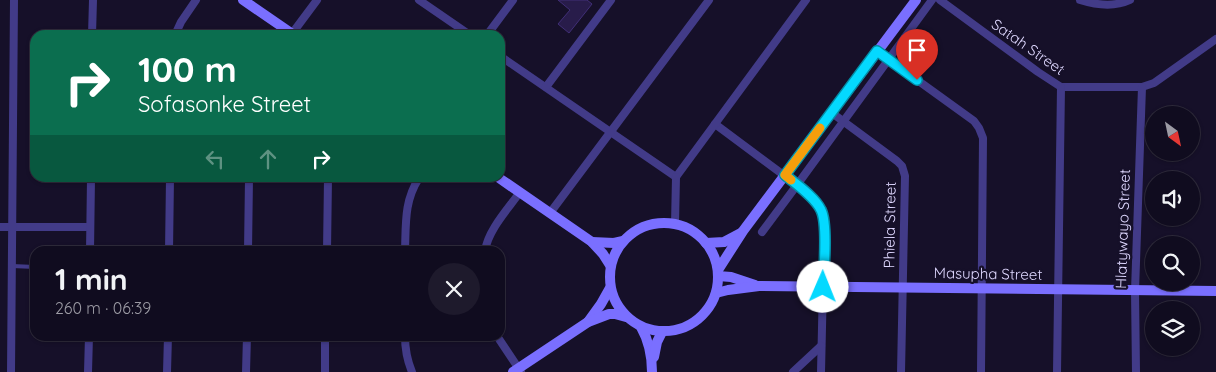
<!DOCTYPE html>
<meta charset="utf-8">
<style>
:root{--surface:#100c1f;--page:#1e1a2c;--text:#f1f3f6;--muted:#9c9ba4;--line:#302c3d}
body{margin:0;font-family:Quicksand,sans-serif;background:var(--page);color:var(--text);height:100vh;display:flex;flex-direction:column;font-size:19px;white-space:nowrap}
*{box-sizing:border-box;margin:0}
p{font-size:16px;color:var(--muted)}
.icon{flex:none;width:28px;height:28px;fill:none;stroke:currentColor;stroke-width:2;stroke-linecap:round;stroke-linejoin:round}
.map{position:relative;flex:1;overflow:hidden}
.panel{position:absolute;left:30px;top:246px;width:475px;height:95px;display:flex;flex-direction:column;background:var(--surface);border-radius:15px;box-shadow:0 1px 4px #0004,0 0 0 1px var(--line)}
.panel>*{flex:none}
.hud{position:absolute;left:30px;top:30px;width:475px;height:152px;border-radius:15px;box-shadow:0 1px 4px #0004,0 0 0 1px var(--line);background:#0b6e4f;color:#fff;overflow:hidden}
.needle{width:32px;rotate:147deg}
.fabs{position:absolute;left:1145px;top:106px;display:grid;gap:10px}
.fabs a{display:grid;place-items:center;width:55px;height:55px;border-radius:50%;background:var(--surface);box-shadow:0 1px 4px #0004,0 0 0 1px var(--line);font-size:25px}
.pin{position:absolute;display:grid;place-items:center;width:42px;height:42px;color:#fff;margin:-51px -21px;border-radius:50% 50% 50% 0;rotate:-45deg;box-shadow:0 0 5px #0007}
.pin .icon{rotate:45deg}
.me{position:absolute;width:55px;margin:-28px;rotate:1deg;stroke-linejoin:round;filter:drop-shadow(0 0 4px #0008)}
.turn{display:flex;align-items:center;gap:18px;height:105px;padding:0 25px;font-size:22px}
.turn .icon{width:65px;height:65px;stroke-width:2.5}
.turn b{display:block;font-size:35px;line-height:42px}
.lanes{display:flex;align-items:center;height:48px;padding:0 25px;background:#0003;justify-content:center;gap:25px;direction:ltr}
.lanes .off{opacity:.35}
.round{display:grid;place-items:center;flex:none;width:52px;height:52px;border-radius:26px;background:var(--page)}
.head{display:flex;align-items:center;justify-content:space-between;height:85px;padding:0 25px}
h1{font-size:30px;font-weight:800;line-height:38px}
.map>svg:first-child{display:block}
.building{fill:#281c4a;stroke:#402e76}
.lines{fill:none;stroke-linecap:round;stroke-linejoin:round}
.lane{stroke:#423b88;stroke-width:4}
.street{stroke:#423b88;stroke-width:8}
.secondary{stroke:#7a6fff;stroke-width:10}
.route-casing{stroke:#038da6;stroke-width:12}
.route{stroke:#04d9ff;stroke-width:9}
.slow{stroke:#f59e0b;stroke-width:9}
.labels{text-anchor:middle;stroke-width:4.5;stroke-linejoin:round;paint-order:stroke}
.street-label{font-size:15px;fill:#dfd8ff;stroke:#161029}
</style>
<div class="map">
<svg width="1216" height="372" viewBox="0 0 1216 372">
<rect width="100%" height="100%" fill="#161029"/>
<path class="building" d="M558 0H587L592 4 569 33 558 24 570 10Z"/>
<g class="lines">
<path class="lane" d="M12 266 35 267"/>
<g class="street">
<path d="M419 0 470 35"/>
<path d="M940 0 1038 72 1061 87H1142L1154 83 1216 39"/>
<path d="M1080 0C1096 5 1115 7 1130 0"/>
<path d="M92 35 93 0"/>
<path d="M175 35 181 22 196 0"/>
<path d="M291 35 317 0"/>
<path d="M487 35 513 0"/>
<path d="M877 51 974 121 979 128 983 138 981 372"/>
<path d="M500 56 676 177"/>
<path d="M546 87 611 0"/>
<path d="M832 113 897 161 902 166 905 176 901 372"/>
<path d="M715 124 797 185 815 202 821 210 823 218 824 238 821 372"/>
<path d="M676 177 806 0"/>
<path d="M550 213 709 0"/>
<path d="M675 224 676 177"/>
<path d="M0 227H90"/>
<path d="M762 232 797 185 932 0"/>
<path d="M90 251 91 178"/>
<path d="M169 251 170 178"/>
<path d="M248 251 249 178"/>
<path d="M327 251 328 178"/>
<path d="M405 251C406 224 404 201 419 178"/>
<path d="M485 251C488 230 508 209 520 192"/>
<path d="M405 336C405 349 407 360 412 372"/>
<path d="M497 336 521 372"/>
<path d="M11 372 14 0"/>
<path d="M88 372 89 336"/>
<path d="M167 372 168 336"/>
<path d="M246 372 247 336"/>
<path d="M325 372V336"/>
<path d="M793 372 821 346"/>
<path d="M1057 372 1061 87"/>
<path d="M1136 372 1135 291 1142 87"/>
</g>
<g class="secondary">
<path d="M243 0 294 35"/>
<path d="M499 178 592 242 603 254 610 265"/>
<circle cx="664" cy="277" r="54"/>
<path d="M592 242 614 243 623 241"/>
<path d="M706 243 724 242 741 233"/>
<path d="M718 270 743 231 916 0"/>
<path d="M718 276 731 277 755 285"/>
<path d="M716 293 728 290 759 286 1216 291"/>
<path d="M588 322 601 304 610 288"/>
<path d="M641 327C649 341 652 356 652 372"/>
<path d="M654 357 657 342 662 332"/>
<path d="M513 372 588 322 609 314H615L626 317"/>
</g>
</g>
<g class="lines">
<defs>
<path id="route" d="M823 287C824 270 828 224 821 210 815 197 796 184 785 175L877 51 917 80"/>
</defs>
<use href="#route" class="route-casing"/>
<use href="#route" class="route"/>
<path class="slow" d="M791 180 785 175 820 128"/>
</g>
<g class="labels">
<g class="street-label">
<text transform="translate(1028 47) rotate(35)" y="5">Satah Street</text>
<text transform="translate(890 225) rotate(-89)" y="5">Phiela Street</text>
<text transform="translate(1123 229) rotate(-88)" y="5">Hlatywayo Street</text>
<text transform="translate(988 274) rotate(1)" y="5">Masupha Street</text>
</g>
</g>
</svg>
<div class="fabs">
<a><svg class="needle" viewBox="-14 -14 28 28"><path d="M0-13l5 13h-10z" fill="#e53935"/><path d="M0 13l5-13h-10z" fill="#9c9ba4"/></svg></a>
<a><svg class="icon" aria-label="sound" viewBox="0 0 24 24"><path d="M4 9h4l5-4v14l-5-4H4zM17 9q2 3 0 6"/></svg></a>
<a><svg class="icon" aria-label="search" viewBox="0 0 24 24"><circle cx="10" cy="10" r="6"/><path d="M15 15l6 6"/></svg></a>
<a><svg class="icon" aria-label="layers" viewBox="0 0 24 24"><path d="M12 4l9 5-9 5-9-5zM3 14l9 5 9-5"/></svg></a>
</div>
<div class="pin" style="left:917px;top:80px;background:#d93025"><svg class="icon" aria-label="arrive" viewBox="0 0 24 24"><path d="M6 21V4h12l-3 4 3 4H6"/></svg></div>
<svg class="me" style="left:823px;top:287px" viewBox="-20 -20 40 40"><circle r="19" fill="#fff"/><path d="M0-13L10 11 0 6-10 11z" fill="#04d9ff"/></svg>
<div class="hud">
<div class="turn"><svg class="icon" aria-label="right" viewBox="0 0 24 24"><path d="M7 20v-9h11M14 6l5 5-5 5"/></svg><div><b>100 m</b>Sofasonke Street</div></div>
<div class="lanes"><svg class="icon off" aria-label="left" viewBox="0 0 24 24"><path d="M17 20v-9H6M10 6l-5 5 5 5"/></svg><svg class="icon off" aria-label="ahead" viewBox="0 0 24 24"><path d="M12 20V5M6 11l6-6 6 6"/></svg><svg class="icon" aria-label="right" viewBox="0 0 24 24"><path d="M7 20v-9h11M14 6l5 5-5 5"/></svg></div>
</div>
<section class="panel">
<div class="head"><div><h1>1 min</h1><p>260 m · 06:39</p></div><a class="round"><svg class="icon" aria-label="close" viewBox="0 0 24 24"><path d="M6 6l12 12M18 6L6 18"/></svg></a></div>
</section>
</div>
